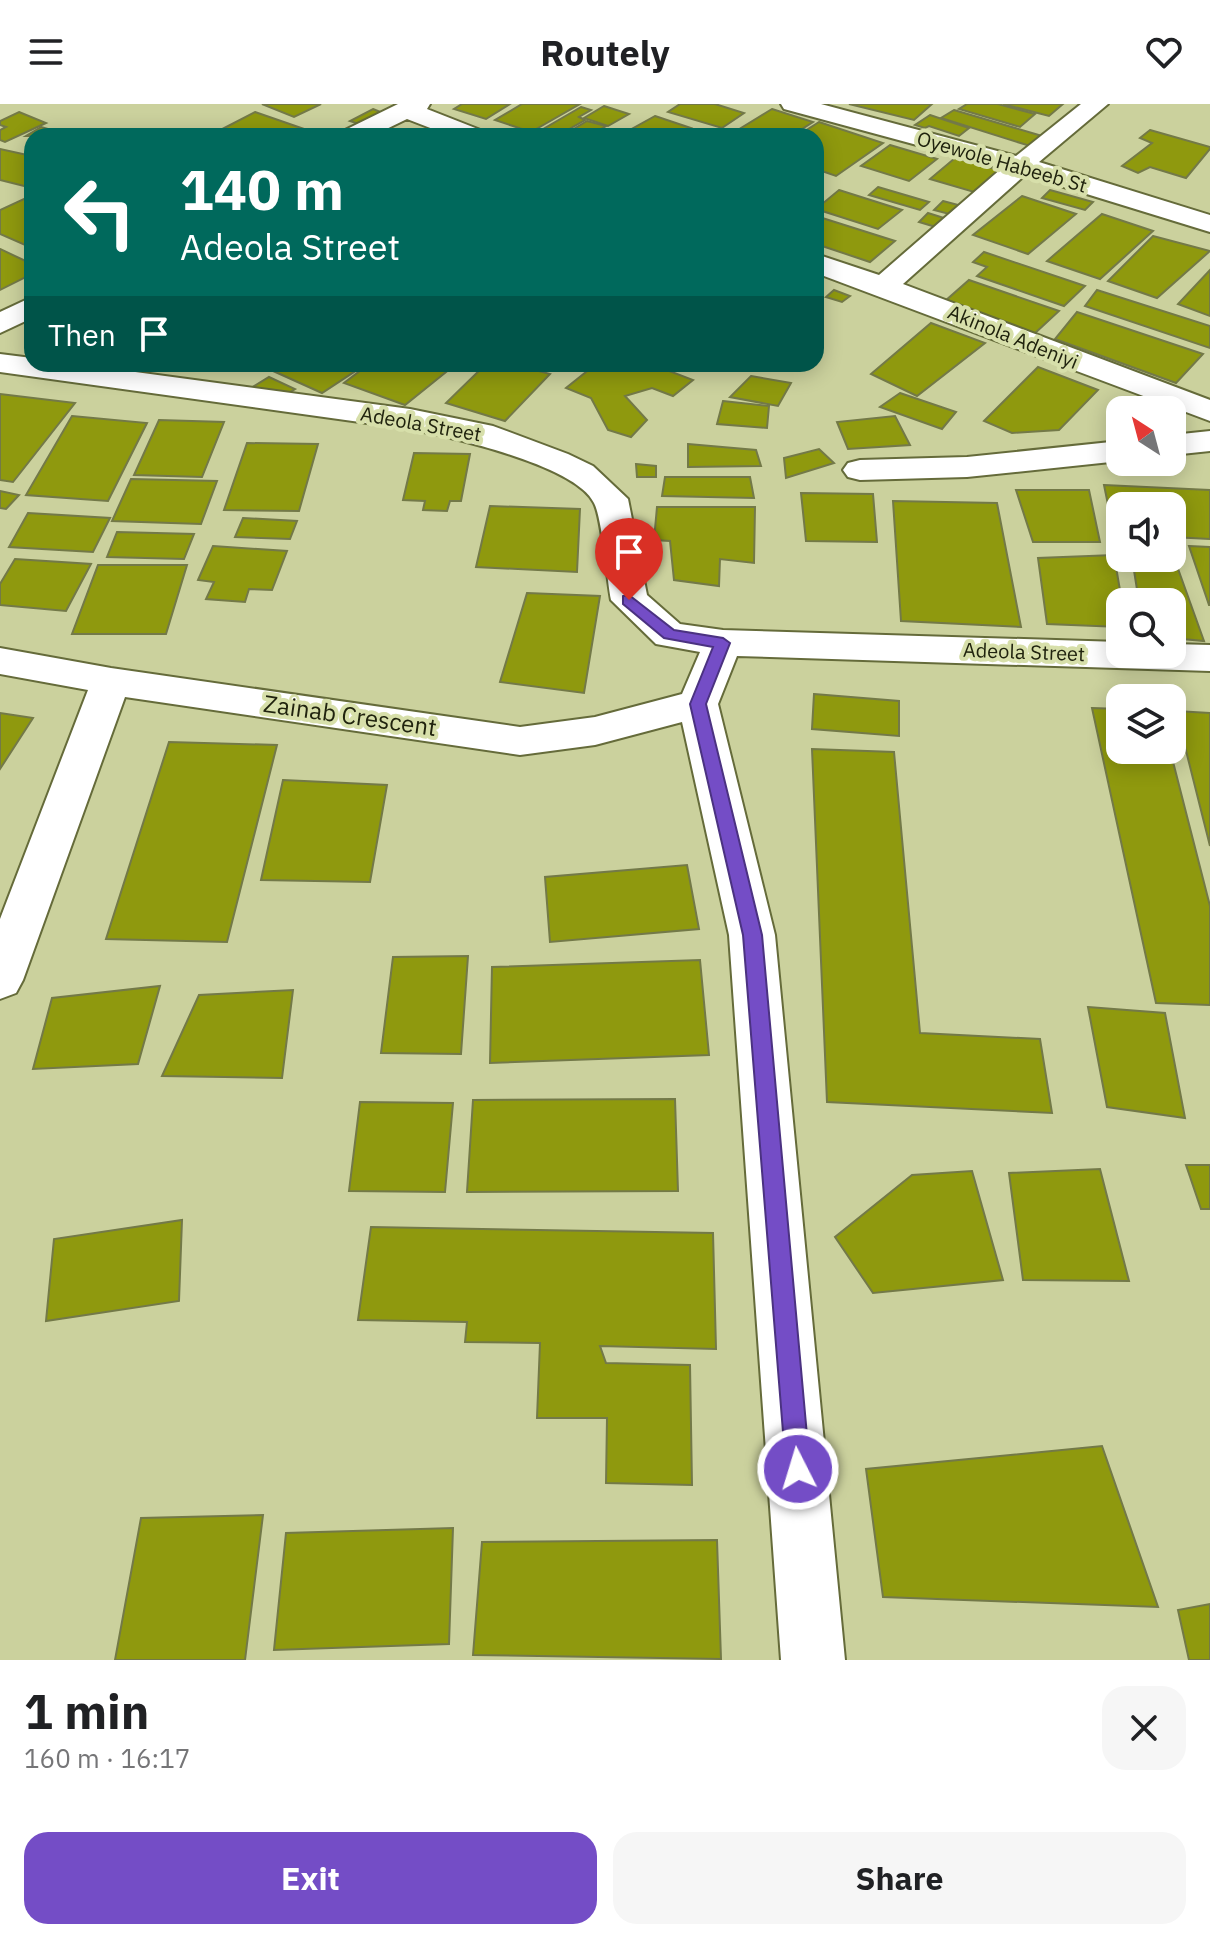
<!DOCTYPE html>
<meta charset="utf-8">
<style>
:root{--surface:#fff;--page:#f6f6f6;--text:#202124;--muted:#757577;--accent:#744dc6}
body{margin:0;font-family:"IBM Plex Sans",sans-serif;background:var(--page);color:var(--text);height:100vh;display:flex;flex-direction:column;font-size:30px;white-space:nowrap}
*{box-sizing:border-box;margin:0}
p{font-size:26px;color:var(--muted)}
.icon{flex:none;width:44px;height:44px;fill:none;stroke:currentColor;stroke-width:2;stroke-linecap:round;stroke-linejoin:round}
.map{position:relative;height:1556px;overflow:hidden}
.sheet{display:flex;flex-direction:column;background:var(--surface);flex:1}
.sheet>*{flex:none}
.banner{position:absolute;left:24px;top:24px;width:800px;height:244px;border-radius:24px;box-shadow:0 4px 20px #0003;background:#00695c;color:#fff;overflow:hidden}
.needle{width:52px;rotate:324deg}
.buttons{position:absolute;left:1106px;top:292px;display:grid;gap:16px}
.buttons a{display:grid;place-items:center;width:80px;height:80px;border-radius:16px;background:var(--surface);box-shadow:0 4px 20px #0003;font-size:40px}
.pin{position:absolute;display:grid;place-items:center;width:68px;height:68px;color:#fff;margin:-82px -34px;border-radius:50% 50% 50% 0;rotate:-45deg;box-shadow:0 0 8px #0007}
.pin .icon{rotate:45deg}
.me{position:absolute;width:88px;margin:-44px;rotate:355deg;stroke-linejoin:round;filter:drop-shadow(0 0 6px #0008)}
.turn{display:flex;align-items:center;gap:28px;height:168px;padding:0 24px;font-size:36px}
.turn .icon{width:104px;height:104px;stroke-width:2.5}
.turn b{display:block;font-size:56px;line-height:68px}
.then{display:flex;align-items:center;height:76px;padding:0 24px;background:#0003;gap:16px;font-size:30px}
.round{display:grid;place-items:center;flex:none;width:84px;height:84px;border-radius:24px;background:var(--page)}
.head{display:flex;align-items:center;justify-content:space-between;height:136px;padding:0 24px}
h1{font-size:48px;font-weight:700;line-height:60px}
.cta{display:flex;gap:16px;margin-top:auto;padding:16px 24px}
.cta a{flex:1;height:92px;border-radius:24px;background:var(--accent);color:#fff;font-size:32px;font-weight:700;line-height:92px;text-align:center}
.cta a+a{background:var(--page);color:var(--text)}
header{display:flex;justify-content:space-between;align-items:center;height:104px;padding:0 24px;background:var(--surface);font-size:36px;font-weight:700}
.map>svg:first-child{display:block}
.building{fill:#8f990e;stroke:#737948;stroke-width:2}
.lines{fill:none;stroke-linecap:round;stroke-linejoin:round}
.minor-casing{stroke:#656b3a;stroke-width:4}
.minor{fill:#fff;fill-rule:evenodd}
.route{fill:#744dc6;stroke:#4b3281;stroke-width:2}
.labels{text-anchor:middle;stroke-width:8;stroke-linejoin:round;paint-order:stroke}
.far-street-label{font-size:20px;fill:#20230e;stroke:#d7dfaa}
.street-label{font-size:24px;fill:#20230e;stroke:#d7dfaa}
</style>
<header><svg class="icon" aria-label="menu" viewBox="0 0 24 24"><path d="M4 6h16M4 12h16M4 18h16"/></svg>Routely<svg class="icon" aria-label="heart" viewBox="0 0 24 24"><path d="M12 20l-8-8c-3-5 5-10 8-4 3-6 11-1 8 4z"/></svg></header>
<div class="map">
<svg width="1210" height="1556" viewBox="0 0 1210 1556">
<rect width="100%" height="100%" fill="#cbd19d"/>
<g class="building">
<path d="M262 0H321L294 13Z"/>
<path d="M462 0H510L486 15 454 5Z"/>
<path d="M522 0H580L531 28 495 16Z"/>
<path d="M680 0H715L744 9 722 24 668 8Z"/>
<path d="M849 0H932L914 16Z"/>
<path d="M967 0H998L1035 10 1020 23 959 5Z"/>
<path d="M1003 0H1063L1049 12Z"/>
<path d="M604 2 629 10 608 22 584 14Z"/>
<path d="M581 3 591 6 579 13 585 16 557 32 538 28Z"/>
<path d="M373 5 388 11 365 22 350 17Z"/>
<path d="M772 5 813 18 791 32H728Z"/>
<path d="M954 6 1042 32 1030 42 941 14Z"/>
<path d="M19 8 46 19 5 38 0 36V26L6 23 0 21V17Z"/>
<path d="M255 8 313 28 307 32H241L222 25Z"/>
<path d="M930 11 969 24 959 32 929 22 925 24 915 21Z"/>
<path d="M655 12 691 24 678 32H619Z"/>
<path d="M587 17 606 22 589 32H562Z"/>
<path d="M819 18 883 39 836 72 816 65V32H797Z"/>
<path d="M41 23 72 32H26Z"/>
<path d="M1150 26 1210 43V45L1186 74 1150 63 1138 69 1122 62 1152 39 1140 34Z"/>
<path d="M890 41 937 55 909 77 861 62Z"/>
<path d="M0 45 32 52V84L0 76Z"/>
<path d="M955 54 999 66 974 88 930 75Z"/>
<path d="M878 83 929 98 920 106 869 91Z"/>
<path d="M839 86 902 106 878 125 816 105Z"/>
<path d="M1050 86 1093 98 1085 106 1042 94Z"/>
<path d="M1022 92 1076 110 1028 150 973 131Z"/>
<path d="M26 94 32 96V144L0 130V106Z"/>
<path d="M943 97 962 102 953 111 934 106Z"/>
<path d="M928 109 944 114 936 123 919 118Z"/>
<path d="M1102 110 1153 127 1100 175 1047 157Z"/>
<path d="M816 112 895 137 870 158 816 140Z"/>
<path d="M1153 132 1210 147 1157 194 1108 177Z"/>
<path d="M0 145 32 160V170L0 186Z"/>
<path d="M984 148 1085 182 1064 202 977 172 987 163 973 158Z"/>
<path d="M1210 166V212L1178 200Z"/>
<path d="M969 176 1059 207 1034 230 944 198Z"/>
<path d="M834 186 850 192 842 198 826 193Z"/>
<path d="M1097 186 1210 222V244L1085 202Z"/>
<path d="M1077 208 1203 250 1176 279 1055 235Z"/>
<path d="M931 219 985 239 917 292 871 270Z"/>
<path d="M281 260H352L360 264 322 289 271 266Z"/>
<path d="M369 260H456L405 301 344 279Z"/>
<path d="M486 260H513L550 270 505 317 446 299Z"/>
<path d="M596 260H651L693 276 673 292 652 284 625 292 647 316 631 333 608 326 591 294 566 284Z"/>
<path d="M1038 263 1098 286 1059 326 1012 329 984 317Z"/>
<path d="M751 272 791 279 778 302 730 293Z"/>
<path d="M269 273 295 285 277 296 251 284Z"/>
<path d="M900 289 956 308 942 325 880 303Z"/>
<path d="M0 290 75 299 13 378 0 376Z"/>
<path d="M1153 292 1184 300 1172 316V306H1148Z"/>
<path d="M723 297 769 302 767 324 717 320Z"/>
<path d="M72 312 147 319 108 397 26 391Z"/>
<path d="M895 312 910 341 848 345 837 318Z"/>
<path d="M159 316 224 318 202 373 134 371Z"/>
<path d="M247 339 318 340 299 407 224 406Z"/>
<path d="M688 340 756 346 761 362 688 363Z"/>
<path d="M819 345 834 359 786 374 784 354Z"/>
<path d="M414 349 470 350 461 397H450L447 407 423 406 425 397 403 396Z"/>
<path d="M636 360 656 362V373H637Z"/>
<path d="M665 373H750L754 394 662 392Z"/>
<path d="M131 375 217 377 201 420 112 417Z"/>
<path d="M1104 381 1210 386V435L1172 433V402H1120V430H1114Z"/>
<path d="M1016 386H1089L1100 438H1033Z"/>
<path d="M0 387 19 391 6 405 0 404Z"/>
<path d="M801 389 873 390 877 438 806 437Z"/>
<path d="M893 397 997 399 1021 523 901 517Z"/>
<path d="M490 402 580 405 577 468 476 463Z"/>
<path d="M657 403H755L754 459 720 455 719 482 674 476 670 437 654 436Z"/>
<path d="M28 409 110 414 93 448 9 443Z"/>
<path d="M243 414 297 417 290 435 235 433Z"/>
<path d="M117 428 194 430 184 455 107 453Z"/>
<path d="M213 442 287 447 272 486 249 485 245 498 206 495 214 478 198 476Z"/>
<path d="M1189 442 1210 443V501H1209Z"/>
<path d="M1172 448 1204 537 1172 534V498H1139L1132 454H1172Z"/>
<path d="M1114 451 1122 498 1120 523 1047 520 1038 454Z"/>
<path d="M15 455 91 460 66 507 0 501V480Z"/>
<path d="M98 461H187L166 530H72Z"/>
<path d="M527 489 600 492 584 589 500 578Z"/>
<path d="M814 590 899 597V632L812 625Z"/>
<path d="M1092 604 1120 605V646H1170L1210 802V901L1156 899Z"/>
<path d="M1176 607 1210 609V742Z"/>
<path d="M0 609 33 614 0 665Z"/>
<path d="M169 638 277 641 227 838 106 835Z"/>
<path d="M812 645 894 648 920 929 1040 935 1052 1009 827 998Z"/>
<path d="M283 676 387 681 370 778 261 776Z"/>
<path d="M687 761 699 825 550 838 545 773Z"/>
<path d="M468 852 461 950 381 949 393 853Z"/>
<path d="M700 856 709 951 490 959 492 863Z"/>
<path d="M160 882 138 960 33 965 52 894Z"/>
<path d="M293 886 282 974 162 972 199 891Z"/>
<path d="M1088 903 1165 909 1185 1014 1107 1003Z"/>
<path d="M675 995 678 1087 467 1088 473 996Z"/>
<path d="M360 998 453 999 445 1088 349 1087Z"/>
<path d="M1186 1061H1210V1105H1201Z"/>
<path d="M1100 1065 1129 1177 1023 1176 1009 1069Z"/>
<path d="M972 1067 1003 1176 873 1189 835 1133 912 1071Z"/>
<path d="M182 1116 179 1197 46 1217 54 1135Z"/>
<path d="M371 1123 713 1129 716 1245 600 1242 606 1259 690 1261 692 1381 606 1379 607 1314H537L540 1239 465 1238 467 1218 358 1216Z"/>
<path d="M1102 1342 1158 1503 883 1493 866 1365Z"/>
<path d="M263 1411 245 1556H115L141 1414Z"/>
<path d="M453 1424 449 1540 274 1546 286 1429Z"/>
<path d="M717 1436 721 1555 473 1551 482 1438Z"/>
<path d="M1210 1500V1556H1189L1178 1506Z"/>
</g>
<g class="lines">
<defs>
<g id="minor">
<path d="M398 0H430L427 5 483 27 487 32H451L407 15 372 32H339L343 27Z"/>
<path d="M781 0H821L1016 52 1081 0H1108L1039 58 1210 111V128L1025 71 903 180 1210 296V317L816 169V150L879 171 1002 64 784 5Z"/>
<path d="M32 193V214L0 229V208Z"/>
<path d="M0 250 32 254V260H76L410 305 493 322 568 350 593 362 628 395 647 491 680 520 723 526 1120 538V550H1172V540L1210 541V567L737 552 718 600 775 831 845 1556H781L729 831 682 618 595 641 520 651 125 593 23 876 16 889 0 895V815L88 586 0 570V544L111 564 520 623 595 613 682 590 700 548 656 540 611 496C607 476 602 413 594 399 576 361 450 333 410 325L0 268Z"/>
<path d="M1210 327V347L1172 351V331Z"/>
<path d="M1120 337V357L967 373 860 376 848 373 843 366 848 359 860 356 967 353Z"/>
</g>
</defs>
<use href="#minor" class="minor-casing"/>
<use href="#minor" class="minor"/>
</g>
<path class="route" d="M629 491 674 526 723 534 730 539 706 600 762 831 810 1365 806 1373 798 1377 789 1373 786 1365 743 831 690 600 713 543 664 534 623 500V492Z"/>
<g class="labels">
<g class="far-street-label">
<text transform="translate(1002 58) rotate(16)" y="7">Oyewole Habeeb St</text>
<text transform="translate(1013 233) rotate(22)" y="7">Akinola Adeniyi</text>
<text transform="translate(421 320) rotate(10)" y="7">Adeola Street</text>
<text transform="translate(1024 548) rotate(2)" y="7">Adeola Street</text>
</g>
<g class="street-label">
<text transform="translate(350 612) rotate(8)" y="8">Zainab Crescent</text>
</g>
</g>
</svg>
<div class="buttons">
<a><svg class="needle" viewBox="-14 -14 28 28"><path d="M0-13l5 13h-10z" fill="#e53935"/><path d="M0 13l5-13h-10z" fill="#757577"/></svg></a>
<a><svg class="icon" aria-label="sound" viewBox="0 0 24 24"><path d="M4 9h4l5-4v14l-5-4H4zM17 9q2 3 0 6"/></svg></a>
<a><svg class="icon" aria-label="search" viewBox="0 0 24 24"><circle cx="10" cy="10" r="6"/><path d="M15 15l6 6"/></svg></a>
<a><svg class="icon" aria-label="layers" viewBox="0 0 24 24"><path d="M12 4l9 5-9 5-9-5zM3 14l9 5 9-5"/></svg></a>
</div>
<div class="pin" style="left:629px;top:496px;background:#d93025"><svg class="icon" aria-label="arrive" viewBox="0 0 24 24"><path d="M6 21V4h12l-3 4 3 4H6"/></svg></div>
<svg class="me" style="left:798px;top:1365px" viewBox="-20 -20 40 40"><circle r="17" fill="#744dc6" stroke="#fff" stroke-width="3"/><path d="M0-11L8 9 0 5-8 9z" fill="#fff"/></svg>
<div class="banner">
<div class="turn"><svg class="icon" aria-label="left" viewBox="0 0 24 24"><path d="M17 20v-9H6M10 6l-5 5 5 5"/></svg><div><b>140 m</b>Adeola Street</div></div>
<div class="then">Then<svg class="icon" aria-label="arrive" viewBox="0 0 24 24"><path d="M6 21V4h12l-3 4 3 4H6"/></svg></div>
</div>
</div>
<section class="sheet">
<div class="head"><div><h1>1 min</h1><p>160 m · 16:17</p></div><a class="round"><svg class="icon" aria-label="close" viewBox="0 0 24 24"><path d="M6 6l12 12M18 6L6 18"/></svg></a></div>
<div class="cta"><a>Exit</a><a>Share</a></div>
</section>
